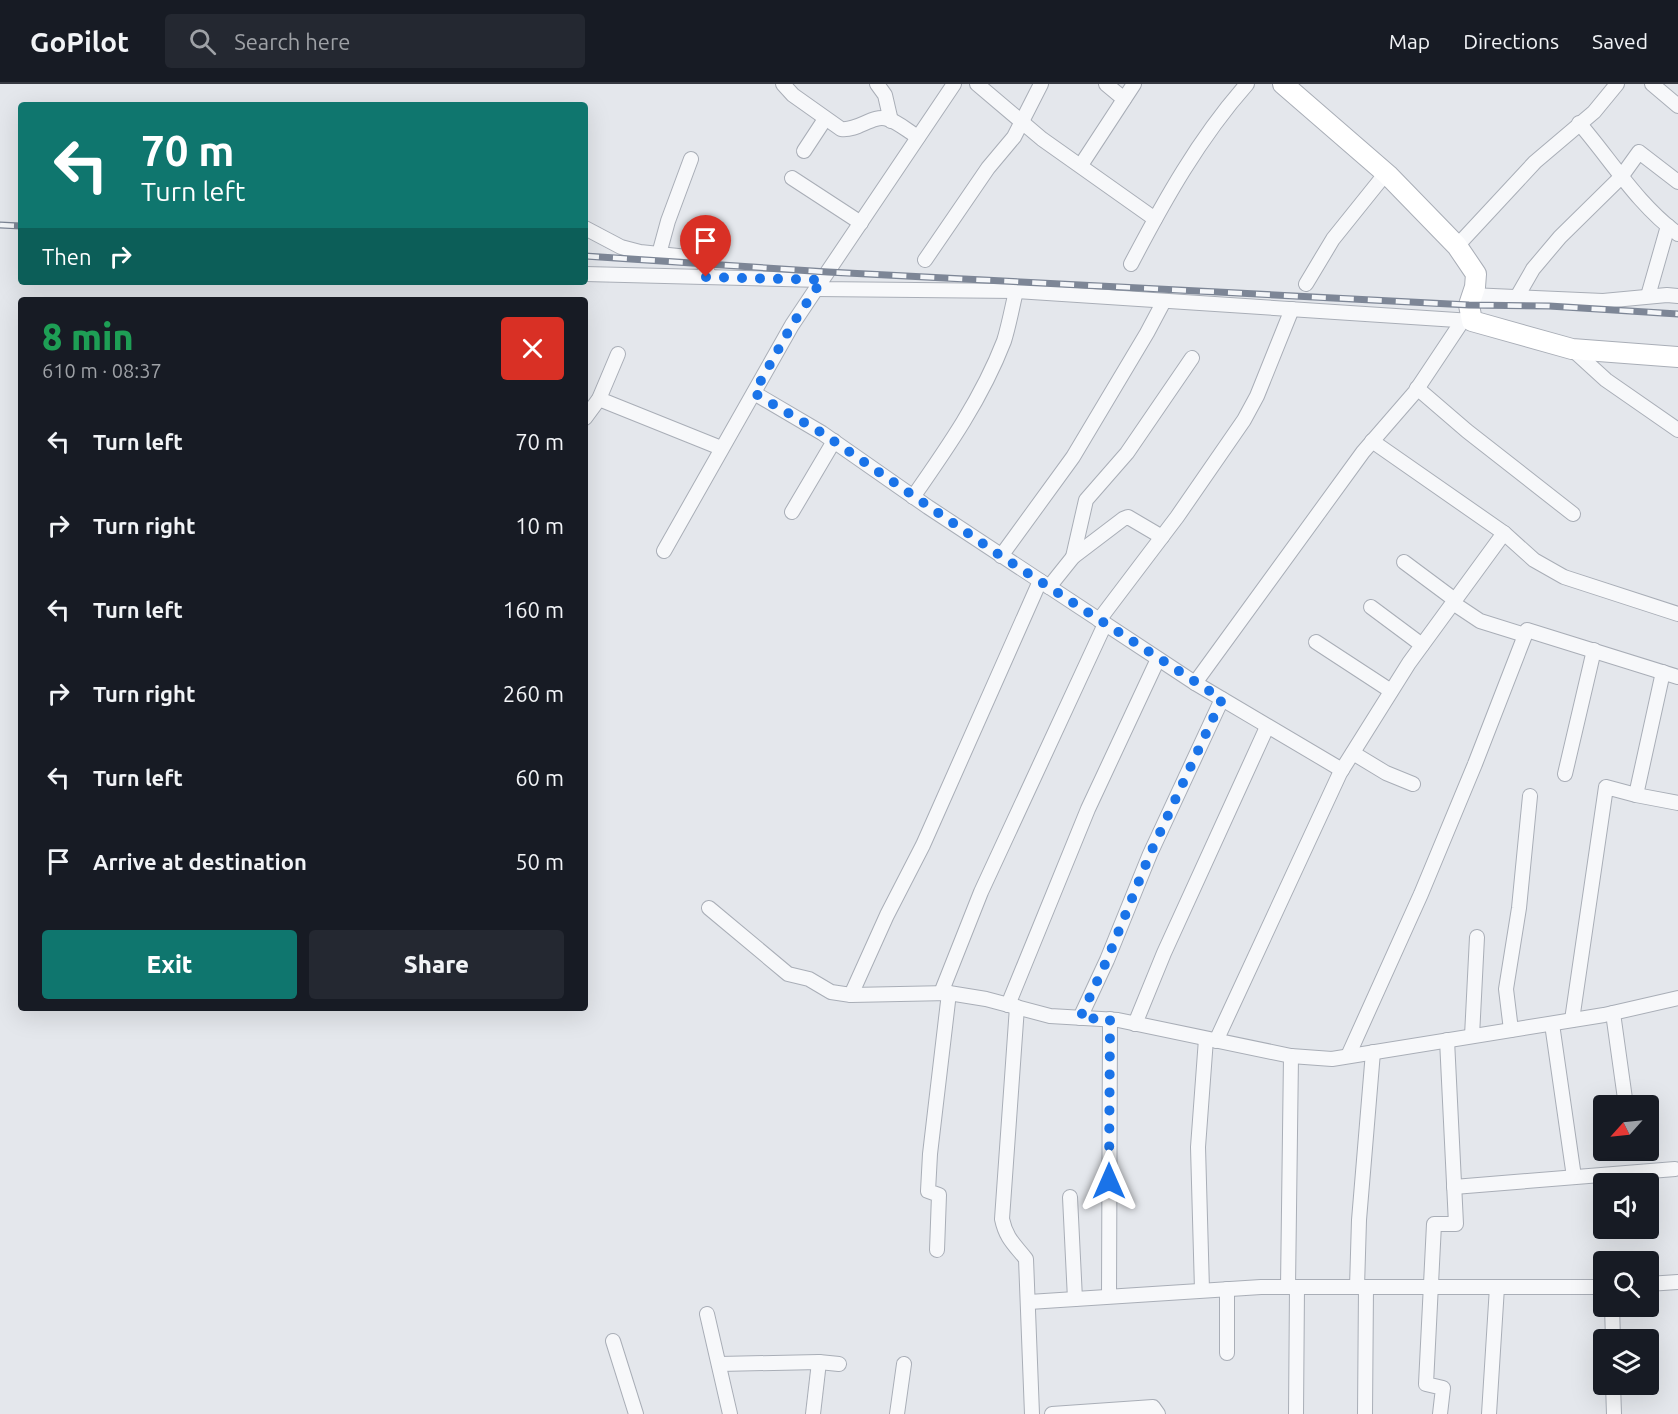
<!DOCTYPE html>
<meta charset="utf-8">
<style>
:root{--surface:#171b24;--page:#242831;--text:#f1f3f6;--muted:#9ea1a6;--line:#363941;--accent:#0f766e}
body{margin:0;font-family:Ubuntu,sans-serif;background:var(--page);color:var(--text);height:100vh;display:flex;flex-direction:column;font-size:22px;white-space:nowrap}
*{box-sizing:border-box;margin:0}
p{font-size:20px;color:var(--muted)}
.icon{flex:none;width:33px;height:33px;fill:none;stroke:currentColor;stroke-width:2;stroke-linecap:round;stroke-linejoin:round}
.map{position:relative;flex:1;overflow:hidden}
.panel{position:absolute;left:18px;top:213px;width:570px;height:714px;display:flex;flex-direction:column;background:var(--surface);border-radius:6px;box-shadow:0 6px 24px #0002}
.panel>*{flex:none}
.banner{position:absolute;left:18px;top:18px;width:570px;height:183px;border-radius:6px;box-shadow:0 6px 24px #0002;background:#0f766e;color:#fff;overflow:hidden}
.needle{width:39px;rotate:243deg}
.buttons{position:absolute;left:1593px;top:1011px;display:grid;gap:12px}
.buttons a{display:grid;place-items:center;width:66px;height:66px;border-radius:6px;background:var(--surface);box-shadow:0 6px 24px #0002;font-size:30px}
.pin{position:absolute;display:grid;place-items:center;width:51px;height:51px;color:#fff;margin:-62px -26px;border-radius:50% 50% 50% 0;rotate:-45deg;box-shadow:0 0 6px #0007}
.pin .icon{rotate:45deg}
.me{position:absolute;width:66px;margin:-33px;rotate:0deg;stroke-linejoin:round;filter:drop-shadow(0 0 4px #0008)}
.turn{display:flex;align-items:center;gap:21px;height:126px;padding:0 24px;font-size:27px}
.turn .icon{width:78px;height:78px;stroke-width:2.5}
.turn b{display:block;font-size:42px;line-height:51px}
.then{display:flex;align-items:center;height:57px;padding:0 24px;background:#0003;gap:12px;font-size:22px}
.round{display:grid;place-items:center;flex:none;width:63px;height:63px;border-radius:6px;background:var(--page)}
.headline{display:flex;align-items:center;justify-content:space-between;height:102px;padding:0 24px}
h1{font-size:36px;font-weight:800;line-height:45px;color:#1e9e55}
.primary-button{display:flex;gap:12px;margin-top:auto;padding:12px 24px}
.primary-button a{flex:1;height:69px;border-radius:6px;background:var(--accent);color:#fff;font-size:24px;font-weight:800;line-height:69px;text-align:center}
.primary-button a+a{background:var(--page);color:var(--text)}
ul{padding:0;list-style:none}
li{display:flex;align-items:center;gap:18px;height:84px;padding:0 24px}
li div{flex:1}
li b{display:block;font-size:22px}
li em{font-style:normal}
header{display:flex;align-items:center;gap:36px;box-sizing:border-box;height:84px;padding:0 30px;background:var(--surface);border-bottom:2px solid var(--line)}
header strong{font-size:28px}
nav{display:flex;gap:33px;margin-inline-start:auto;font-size:21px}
.search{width:420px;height:54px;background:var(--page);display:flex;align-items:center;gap:15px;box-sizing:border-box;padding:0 21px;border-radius:6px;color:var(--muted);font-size:22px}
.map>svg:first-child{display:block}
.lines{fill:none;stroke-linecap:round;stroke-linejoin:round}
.street-casing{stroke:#a9aeb7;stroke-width:16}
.secondary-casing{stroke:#a9aeb7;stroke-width:22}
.street{stroke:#f7f8fa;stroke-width:14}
.secondary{stroke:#fff;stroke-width:20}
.rail-casing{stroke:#7d8696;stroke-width:7}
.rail{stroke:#f4f6f9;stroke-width:4.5;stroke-dasharray:14;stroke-linecap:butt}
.route{stroke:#1a73e8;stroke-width:10;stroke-dasharray:0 18}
</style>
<header>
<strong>GoPilot</strong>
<div class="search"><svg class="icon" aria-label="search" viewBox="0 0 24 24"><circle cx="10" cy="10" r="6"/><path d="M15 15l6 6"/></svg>Search here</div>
<nav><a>Map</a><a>Directions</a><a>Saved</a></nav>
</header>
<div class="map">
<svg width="1678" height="1330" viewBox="0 0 1678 1330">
<rect width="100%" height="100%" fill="#e4e7ec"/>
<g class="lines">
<defs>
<g id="street">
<path d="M783 0 793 11 841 45C859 47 872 30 888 35 898 38 909 48 918 53"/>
<path d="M877 0 885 11 891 37"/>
<path d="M954 0 816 205 1016 207 1472 237"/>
<path d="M977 0 1042 55 1155 135"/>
<path d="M1106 0 1124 15"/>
<path d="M1652 0 1678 22"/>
<path d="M1579 39C1611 76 1638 121 1678 150"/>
<path d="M804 67 825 35"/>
<path d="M1081 81 1134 0"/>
<path d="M792 94 861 139"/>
<path d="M585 144 621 163 640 168 697 174 703 179 710 193"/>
<path d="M1457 162 1535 78 1594 28 1617 0"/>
<path d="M659 170 668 137 691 75"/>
<path d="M925 176 988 84 1014 53 1041 0"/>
<path d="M1131 180C1164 117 1199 54 1247 0"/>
<path d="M585 190 822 196"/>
<path d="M1306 200 1333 155 1386 89"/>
<path d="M1471 211 1603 217 1667 211 1678 212"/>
<path d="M1648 212 1668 142"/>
<path d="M1517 213 1533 185 1560 153 1621 93 1639 68 1678 98"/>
<path d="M1572 265 1606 296 1678 346"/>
<path d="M1417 304 1467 347 1573 430"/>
<path d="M754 309 822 349 928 423 1195 599 1342 686"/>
<path d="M599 315 721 364"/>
<path d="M585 334 599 315 618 270"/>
<path d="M1372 357 1504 449 1534 476 1564 493 1678 530"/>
<path d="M913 413C948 363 982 314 1004 257 1009 241 1012 224 1016 207"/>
<path d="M792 428 834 357"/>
<path d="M664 467 792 241 816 205"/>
<path d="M1001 472 1073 373 1147 249 1164 217"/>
<path d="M1073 473 1086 416 1127 369 1192 274"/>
<path d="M1404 478 1455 516"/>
<path d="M1049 503 1073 473 1123 435 1128 433 1162 453"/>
<path d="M1453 519 1480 537 1525 551"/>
<path d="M1371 523 1422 561"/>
<path d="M1099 536 1177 433 1244 336 1257 312 1292 225"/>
<path d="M1316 558 1391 607"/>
<path d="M1195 599 1363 368 1415 308 1463 236"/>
<path d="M1353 669 1386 689 1413 700"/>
<path d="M1565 690 1594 566"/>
<path d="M1636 711 1663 588"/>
<path d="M709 824 788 890 809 895 831 908 851 911 949 909 986 915 1050 932 1118 936 1291 972 1332 975 1604 931 1678 914"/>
<path d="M941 909 981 808 1105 540"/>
<path d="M851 911 887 831 923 761 1040 497"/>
<path d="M1008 921 1088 725 1158 575"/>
<path d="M1017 923 1002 1135C1006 1154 1014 1160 1026 1175L1032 1330"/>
<path d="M1613 929 1626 1022"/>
<path d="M1080 934 1107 876 1150 770 1222 615"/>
<path d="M1572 936 1606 703 1636 711 1678 719"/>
<path d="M1135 940 1164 869 1267 643"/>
<path d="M1552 940 1574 1093"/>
<path d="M1511 946 1506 905 1519 824 1530 712"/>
<path d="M1472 952 1477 853"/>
<path d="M1216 957 1340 689 1409 579 1504 449"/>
<path d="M1348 972 1421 810 1475 680 1527 546 1678 593"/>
<path d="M1454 1103 1675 1085"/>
<path d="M1070 1113 1075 1215"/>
<path d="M937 1166 939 1111 928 1107 930 1070 949 909"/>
<path d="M1648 1200 1678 1198"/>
<path d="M1288 1203 1291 972"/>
<path d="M1357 1203 1359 1136 1373 968"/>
<path d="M1227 1205V1269"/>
<path d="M1202 1206 1198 1063 1206 955"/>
<path d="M1109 1212 1110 935"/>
<path d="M1029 1218 1261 1203H1604"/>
<path d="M1612 1222 1613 1256"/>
<path d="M707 1230 730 1330"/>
<path d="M613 1257 636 1330"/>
<path d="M719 1280 819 1278 839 1280"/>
<path d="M1613 1300 1614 1330"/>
<path d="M813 1330 819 1278"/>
<path d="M897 1330 904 1280"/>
<path d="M1052 1330 1153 1323 1158 1330"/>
<path d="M1296 1330 1297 1203"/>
<path d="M1365 1330 1366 1203"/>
<path d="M1440 1330 1443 1304 1426 1300 1434 1140H1456L1447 956"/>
<path d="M1489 1330 1497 1203"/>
</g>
<path id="secondary" d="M1283 0 1388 91 1457 162 1476 190 1475 203 1469 221 1472 237 1572 265 1678 273"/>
</defs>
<use href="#street" class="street-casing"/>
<use href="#secondary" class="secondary-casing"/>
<use href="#street" class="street"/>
<use href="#secondary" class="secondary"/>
<defs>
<g id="rail">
<path d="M0 141 21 142"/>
<path d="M585 172 828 188 1469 221 1549 222 1678 230"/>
</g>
</defs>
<use href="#rail" class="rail-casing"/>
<use href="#rail" class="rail"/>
</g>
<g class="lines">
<path class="route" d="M706 193 822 196 792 241 754 309 822 349 1001 472 1222 615 1150 770 1107 876 1080 934 1110 935 1109 1097"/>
</g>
</svg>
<div class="buttons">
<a><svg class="needle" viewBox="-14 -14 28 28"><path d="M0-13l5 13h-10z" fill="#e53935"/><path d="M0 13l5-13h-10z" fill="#9ea1a6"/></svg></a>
<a><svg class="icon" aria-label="sound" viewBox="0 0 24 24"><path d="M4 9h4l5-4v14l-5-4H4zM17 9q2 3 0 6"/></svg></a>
<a><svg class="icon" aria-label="search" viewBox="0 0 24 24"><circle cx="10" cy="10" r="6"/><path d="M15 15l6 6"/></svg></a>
<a><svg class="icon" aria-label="layers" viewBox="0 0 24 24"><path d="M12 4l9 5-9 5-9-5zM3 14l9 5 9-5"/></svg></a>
</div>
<div class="pin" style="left:706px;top:193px;background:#d93025"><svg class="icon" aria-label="arrive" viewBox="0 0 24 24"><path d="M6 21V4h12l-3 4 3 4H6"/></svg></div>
<svg class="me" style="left:1109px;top:1097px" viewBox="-20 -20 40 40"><path d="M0-17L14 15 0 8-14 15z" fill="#1a73e8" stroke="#fff" stroke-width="4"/></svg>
<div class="banner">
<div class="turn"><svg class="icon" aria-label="left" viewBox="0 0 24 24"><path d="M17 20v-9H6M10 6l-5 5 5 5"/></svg><div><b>70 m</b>Turn left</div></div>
<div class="then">Then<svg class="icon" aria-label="right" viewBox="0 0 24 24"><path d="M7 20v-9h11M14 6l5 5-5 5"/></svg></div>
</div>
<section class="panel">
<div class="headline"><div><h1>8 min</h1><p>610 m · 08:37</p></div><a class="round" style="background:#d93025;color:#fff"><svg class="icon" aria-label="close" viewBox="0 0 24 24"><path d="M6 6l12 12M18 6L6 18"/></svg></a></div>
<ul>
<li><svg class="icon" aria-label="left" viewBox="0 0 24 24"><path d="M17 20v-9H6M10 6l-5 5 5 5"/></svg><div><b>Turn left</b></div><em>70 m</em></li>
<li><svg class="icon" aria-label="right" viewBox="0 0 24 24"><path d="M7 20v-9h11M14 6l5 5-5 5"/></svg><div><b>Turn right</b></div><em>10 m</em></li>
<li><svg class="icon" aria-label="left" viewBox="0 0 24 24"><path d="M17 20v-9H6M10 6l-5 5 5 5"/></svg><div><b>Turn left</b></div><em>160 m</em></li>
<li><svg class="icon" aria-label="right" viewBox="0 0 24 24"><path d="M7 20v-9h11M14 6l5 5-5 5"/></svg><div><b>Turn right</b></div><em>260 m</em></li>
<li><svg class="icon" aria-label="left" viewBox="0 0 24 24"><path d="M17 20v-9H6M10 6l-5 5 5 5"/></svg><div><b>Turn left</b></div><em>60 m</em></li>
<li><svg class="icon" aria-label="arrive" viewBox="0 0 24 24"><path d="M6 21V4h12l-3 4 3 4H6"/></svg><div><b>Arrive at destination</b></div><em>50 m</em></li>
</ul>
<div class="primary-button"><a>Exit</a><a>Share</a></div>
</section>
</div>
